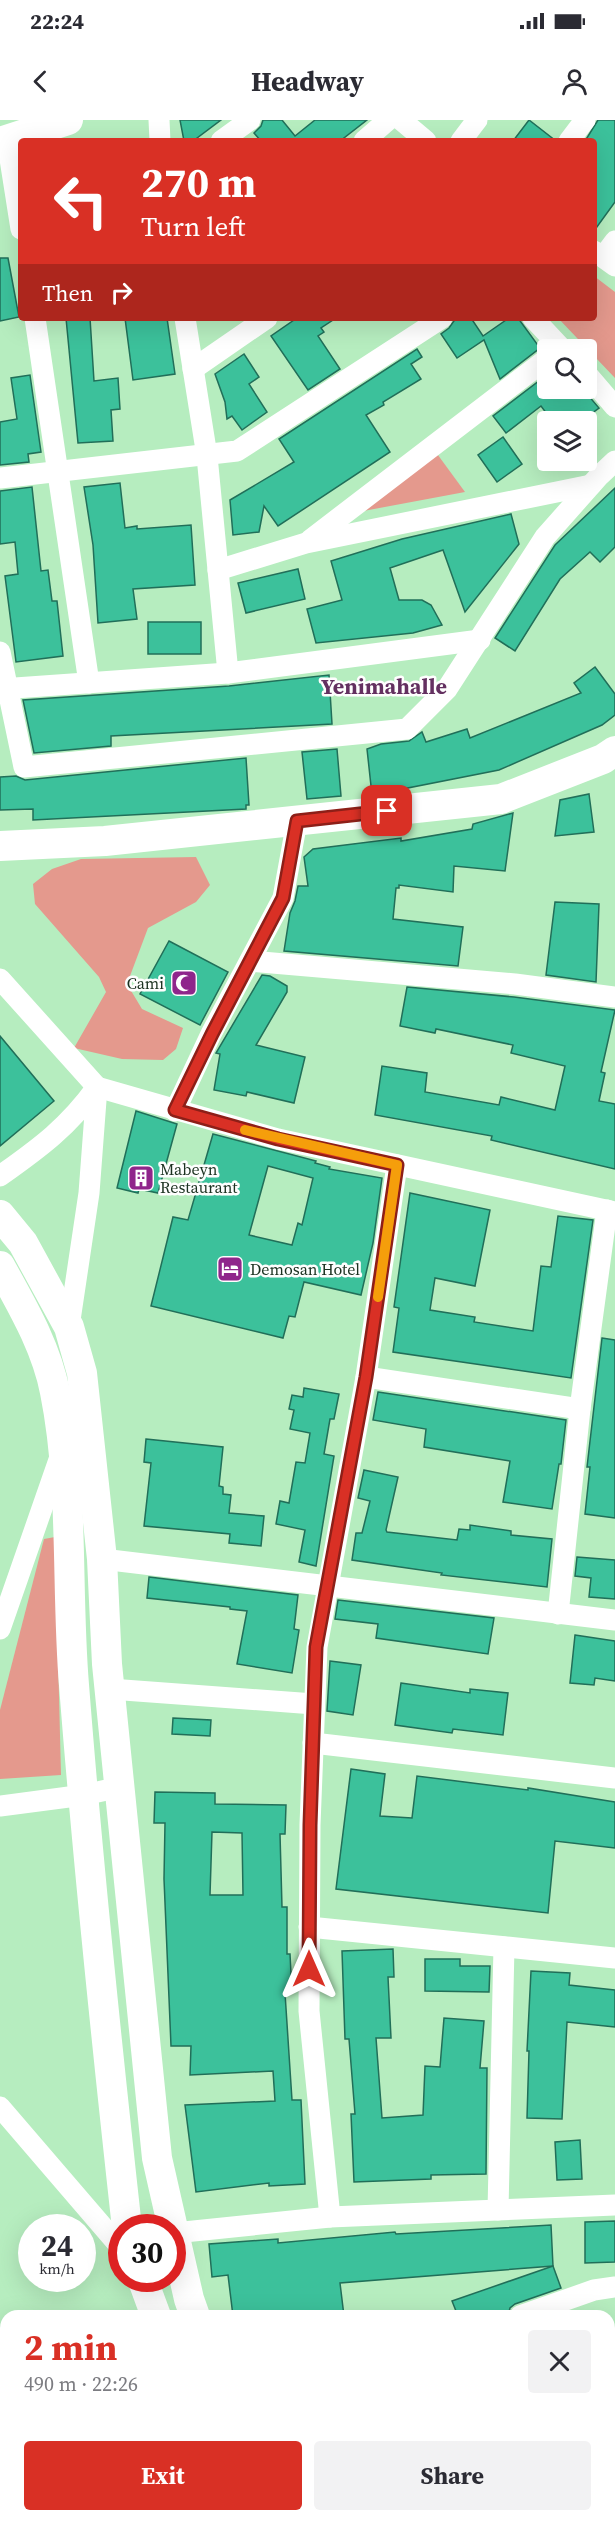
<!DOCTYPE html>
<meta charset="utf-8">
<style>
:root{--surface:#fff;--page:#f2f2f3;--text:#2b2b33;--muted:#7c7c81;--accent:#d93025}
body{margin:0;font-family:"Source Serif 4",serif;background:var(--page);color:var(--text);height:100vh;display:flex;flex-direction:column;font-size:22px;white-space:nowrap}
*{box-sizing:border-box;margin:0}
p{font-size:20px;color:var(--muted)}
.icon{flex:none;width:33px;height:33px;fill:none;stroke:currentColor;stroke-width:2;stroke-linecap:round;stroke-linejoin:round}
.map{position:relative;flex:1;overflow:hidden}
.side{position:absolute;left:0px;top:2190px;width:615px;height:212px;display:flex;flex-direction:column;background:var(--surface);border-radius:18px 18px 0 0;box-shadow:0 6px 24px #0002}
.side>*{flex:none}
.banner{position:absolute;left:18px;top:18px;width:579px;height:183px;border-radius:6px;box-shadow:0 6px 24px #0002;background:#d93025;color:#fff;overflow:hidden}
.controls{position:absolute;left:537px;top:219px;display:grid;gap:12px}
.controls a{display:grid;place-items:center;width:60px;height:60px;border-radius:6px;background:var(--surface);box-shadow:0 6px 24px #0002;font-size:30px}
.speed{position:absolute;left:18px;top:2094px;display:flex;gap:12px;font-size:30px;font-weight:700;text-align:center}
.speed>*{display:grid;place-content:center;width:78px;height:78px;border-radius:50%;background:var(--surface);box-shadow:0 6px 24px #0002;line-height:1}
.speed small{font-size:15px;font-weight:400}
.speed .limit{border:9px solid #d22;background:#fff;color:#111}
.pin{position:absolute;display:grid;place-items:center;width:51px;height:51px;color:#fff;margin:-26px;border-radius:12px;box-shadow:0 3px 9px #0006}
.me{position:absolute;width:66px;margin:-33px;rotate:0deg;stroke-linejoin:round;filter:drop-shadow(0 0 4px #0008)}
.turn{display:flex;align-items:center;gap:21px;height:126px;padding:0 24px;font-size:27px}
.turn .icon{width:78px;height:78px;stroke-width:2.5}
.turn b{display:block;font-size:42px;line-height:51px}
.then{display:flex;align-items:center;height:57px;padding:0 24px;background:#0003;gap:12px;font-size:22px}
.round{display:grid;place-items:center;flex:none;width:63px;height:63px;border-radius:6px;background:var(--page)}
.head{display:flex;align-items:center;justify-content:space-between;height:102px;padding:0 24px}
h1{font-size:36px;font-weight:700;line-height:45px;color:var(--accent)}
.primary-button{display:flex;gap:12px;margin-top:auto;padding:12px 24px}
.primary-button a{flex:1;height:69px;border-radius:6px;background:var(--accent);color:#fff;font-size:24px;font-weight:700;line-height:69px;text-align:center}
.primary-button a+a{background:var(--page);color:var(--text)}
.status{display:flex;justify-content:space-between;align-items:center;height:42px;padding:0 30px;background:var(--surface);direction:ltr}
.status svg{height:16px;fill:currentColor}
header{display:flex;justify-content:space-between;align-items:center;height:78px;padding:0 24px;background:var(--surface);font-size:27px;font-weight:700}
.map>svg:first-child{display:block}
.green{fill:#e4998d}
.building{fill:#3cc19b;stroke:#216f59;stroke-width:1.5;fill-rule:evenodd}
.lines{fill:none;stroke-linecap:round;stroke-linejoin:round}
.street{stroke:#fff;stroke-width:21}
.secondary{stroke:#fff;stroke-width:30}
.route-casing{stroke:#8d1f18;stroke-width:15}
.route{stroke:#d93025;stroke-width:10}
.slow{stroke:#f59e0b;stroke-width:10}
.labels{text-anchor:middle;stroke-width:5;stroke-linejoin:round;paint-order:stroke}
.poi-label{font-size:16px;fill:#1b3120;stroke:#fefefe;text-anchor:start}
.district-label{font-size:22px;font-weight:bold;fill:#633060;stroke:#fefefe}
</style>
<div class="status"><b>22:24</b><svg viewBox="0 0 49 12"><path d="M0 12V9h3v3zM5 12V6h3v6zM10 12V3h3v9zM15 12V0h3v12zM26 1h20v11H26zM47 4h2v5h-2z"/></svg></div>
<header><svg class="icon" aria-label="back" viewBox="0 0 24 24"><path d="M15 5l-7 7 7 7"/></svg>Headway<svg class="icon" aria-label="person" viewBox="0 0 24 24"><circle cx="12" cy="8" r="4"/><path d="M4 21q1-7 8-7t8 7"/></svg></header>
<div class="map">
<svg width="615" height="2401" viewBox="0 0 615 2401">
<rect width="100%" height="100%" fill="#b6edbf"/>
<g class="green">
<path d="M594 156 615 172V258L558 198H594Z"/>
<path d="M435 331 465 372 358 392Z"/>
<path d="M196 737 210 765 196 782 148 808 127 864 142 889 183 908 176 929 163 940 122 939 74 928 106 872 99 857 35 784 33 764 52 749 81 739Z"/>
<path d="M55 1417 61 1655 0 1659V1590L44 1419Z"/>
</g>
<g class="building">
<path d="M180 0H221L193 21H184Z"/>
<path d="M263 0H282L295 16 315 0H367L340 21H261L254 13 261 6Z"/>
<path d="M529 0 556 21H513Z"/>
<path d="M598 0H615V82L594 111V21H585Z"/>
<path d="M0 138H8L19 197 0 201Z"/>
<path d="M66 198H90L94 261 118 258 120 289 111 290 113 321 78 323Z"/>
<path d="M125 198H167L175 254 133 260Z"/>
<path d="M297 198H336L321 208 324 212 318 216 340 249 308 270 271 216Z"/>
<path d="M456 198H471L483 216 509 198H518L540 228 500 259 484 220 457 238 441 214 449 208Z"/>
<path d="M417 229 422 237 411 244 421 259 383 282 384 285 366 295 390 332 278 406 264 386 259 412 233 415 230 380 294 342 279 319Z"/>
<path d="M244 234 259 257 249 264 267 292 242 310 232 296 227 299 225 282 215 254Z"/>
<path d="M548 254V268H582L599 288 580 302H553L541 286 506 313 493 296Z"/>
<path d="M30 255 41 332 28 334 29 342 0 345V302L17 299 11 258Z"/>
<path d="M503 317 522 344 497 362 478 335Z"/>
<path d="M120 363 125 408 137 406V409L191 405 195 465 133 469 137 499 98 503 93 425 84 367Z"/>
<path d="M32 367 41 451 48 450 52 481H57L63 536 16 542 5 456 18 454 15 422 0 424V371Z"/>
<path d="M615 368V427L600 442 590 432 560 459 515 531 495 518 555 425Z"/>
<path d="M511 394 519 424 465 492 443 430 390 448 399 480H422L431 485 442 505 413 513 316 523 307 489 342 480 331 441 402 419Z"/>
<path d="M298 449 305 479 246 493 238 463Z"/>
<rect x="148" y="502" width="53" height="32"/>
<path d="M595 547 615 574V595L602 605 499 650 372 675 367 629 381 624 409 621 422 612 426 622 467 609 470 618 581 573 574 563Z"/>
<path d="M329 555 332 604 111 616V626L34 633 23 580 229 566Z"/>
<path d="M337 629 341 676 307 679 302 632Z"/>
<path d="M246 638 249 685H246V689L33 700V689L0 690V657L16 656 25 660Z"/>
<path d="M589 674 594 712 555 716 560 680Z"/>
<path d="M513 693 505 751 454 746 453 772 399 765V768H396L393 799 463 807 458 846 284 831 290 793 295 781 298 766H308L304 737 313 729 401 718V721L472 709 473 704Z"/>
<path d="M555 782 599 784 596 862 546 855Z"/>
<path d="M169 821 228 852 200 905 140 874Z"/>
<path d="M262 855 270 856 287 866V872L256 925 305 937 294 983 247 972 246 976 214 970 220 934 216 933Z"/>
<path d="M407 867 514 877 615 890 601 952 605 953 599 981 615 984V1049L491 1020 492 1016 375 995 382 946 427 953 425 972 499 985 501 977 555 990 565 946 511 933 513 925 436 909 435 913 400 906Z"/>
<path d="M0 916 54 981 0 1026Z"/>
<path d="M136 991 177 1004 158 1073 139 1069 138 1073 117 1068Z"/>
<path d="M213 1014 316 1041 315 1043 330 1047 329 1049 382 1058 373 1123 361 1175 304 1162 295 1197 289 1196 283 1218 151 1186 173 1097 188 1100ZM268 1046 313 1058 302 1105 298 1103 292 1125 249 1115Z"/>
<path d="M410 1073 490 1090 475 1166 435 1158 430 1190 475 1197 474 1202 533 1211 541 1146 551 1147 558 1096 593 1100 571 1258 393 1232 399 1188 394 1187Z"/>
<path d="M602 1218 615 1220V1398L585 1394 590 1347H587Z"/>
<path d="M304 1268 339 1274 334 1299H330L324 1334 334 1336 316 1446 299 1442 305 1410 276 1404 280 1381 289 1383 296 1342 305 1343 310 1313 290 1309 294 1290 289 1289 292 1275 303 1277Z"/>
<path d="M378 1272 566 1300 561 1344H559L552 1389 503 1382 510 1341 424 1327 426 1309 373 1300Z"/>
<path d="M146 1319 223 1327 219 1366 223 1367V1374L231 1375 229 1393 264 1396 261 1426 229 1423 230 1414 144 1406 151 1343 144 1342Z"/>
<path d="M364 1350 398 1357 386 1410 387 1412 457 1420 459 1409 470 1410V1405L511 1411V1415L552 1419 547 1467 441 1455 442 1453 352 1440 356 1413H362L370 1381 358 1378Z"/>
<path d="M577 1437 615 1440V1479L589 1477 591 1458 575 1456Z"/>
<path d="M149 1457 298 1475 294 1509 299 1510 292 1553 237 1544 247 1491 230 1489V1487L147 1478Z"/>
<path d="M338 1480 494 1498 488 1534 376 1518 378 1504 335 1499Z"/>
<path d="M575 1515 615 1521V1561L595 1558 594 1565 570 1563Z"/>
<path d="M330 1541 361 1545 353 1595 327 1591Z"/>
<path d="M401 1563 470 1573V1569L508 1573 503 1615 453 1609 452 1613 395 1605Z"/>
<path d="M173 1598 211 1600 210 1616 172 1614Z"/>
<path d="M351 1649 385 1654 380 1696 412 1698 417 1656 528 1670V1668L615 1682V1728L555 1721 548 1793 336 1769Z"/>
<path d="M155 1672 215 1673V1684L286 1685 285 1714H280L282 1787H287V1834H290L292 1873H285L292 1980H301L305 2064 269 2066V2063L196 2072 185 1985 275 1981 273 1951 190 1955 191 1926H171L164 1759 165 1703H154ZM212 1712 242 1713 243 1775H210Z"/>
<path d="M393 1829 394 1857H388L391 1918H376L382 1998 423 1995 425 1946 440 1947 444 1898 484 1901 480 1948H487L486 2054 431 2055V2059L354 2062 351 1994H355L349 1919H345L342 1831Z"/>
<path d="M425 1839H460V1846H490L489 1872 425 1871Z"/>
<path d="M531 1851 570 1853 569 1865 615 1870V1907L567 1902 562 1999 527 1998 529 1931H527Z"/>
<path d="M580 2020 582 2059 557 2060 555 2022Z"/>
<path d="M615 2101V2142L585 2143V2102Z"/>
<path d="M551 2105 553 2146 340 2163 344 2196H233L228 2155 212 2157 209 2124 278 2119V2123L395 2112 396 2114Z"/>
<path d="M553 2146 561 2168 515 2184 510 2188 508 2196H458L452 2181Z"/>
</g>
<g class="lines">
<g class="street">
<path d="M159 0 160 21"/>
<path d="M401 0 426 21"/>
<path d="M7 20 21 109"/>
<path d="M221 21 250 0"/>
<path d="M364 21 388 0"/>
<path d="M461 21 477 0"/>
<path d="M569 21 585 0"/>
<path d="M594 131 615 146"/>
<path d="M603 137 615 121"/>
<path d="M35 198 89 563"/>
<path d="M185 198 207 336 228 553"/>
<path d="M533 198 563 230"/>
<path d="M193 249 267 198"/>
<path d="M586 253 615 287"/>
<path d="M0 358 237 331 442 198"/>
<path d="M310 420 548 238"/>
<path d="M218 450 306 423 591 365"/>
<path d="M0 532 24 647 407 609 447 569 545 417 599 356 615 341"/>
<path d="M0 569 228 553 480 520"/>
<path d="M250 841 515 864 615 877"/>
<path d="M0 859 97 967 89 1073 69 1207"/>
<path d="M175 991 211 914 283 778 297 701"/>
<path d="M0 1056C41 1027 68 1007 97 967L278 1019 615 1092"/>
<path d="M366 1257 580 1289"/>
<path d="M102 1439 615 1500"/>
<path d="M558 1494 580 1289 607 1090"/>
<path d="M0 1509 61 1334"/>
<path d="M110 1569 314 1584"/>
<path d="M313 1623 615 1658"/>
<path d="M0 1686 84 1675 120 1667"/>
<path d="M309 1807 615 1838"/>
<path d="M0 1987 122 2129"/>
<path d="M498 2090 504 1827"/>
<path d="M330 2097 309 1891 310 1705 317 1527 366 1257 397 1045"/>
<path d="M174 2113 330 2097 615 2085"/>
<path d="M520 2196 594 2170 615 2167"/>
<path d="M0 2264 6 2268"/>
<path d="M609 2305 615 2304"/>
<path d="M335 2401 345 2396"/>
</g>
<g class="secondary">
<path d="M0 22 68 0"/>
<path d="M0 726 105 721 501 679 603 639 615 631"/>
<path d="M0 1095 23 1123 69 1207 82 1253 102 1439 107 1544 157 2038 189 2179 195 2196"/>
<path d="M0 1146C22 1186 46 1226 55 1272 74 1367 66 1469 74 1565 88 1746 107 1927 127 2108"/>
<path d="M142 2158 156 2196"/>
<path d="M609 2390 615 2389"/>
<path d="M252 2396 255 2401"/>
<path d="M299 2396 303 2401"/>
<path d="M178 2401 183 2396"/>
<path d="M482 2401 543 2396"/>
</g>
</g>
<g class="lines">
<defs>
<path id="route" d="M309 1849 310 1705 316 1527 366 1257 397 1045 278 1019 175 990 212 914 283 778 297 701 387 691"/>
</defs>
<use href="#route" class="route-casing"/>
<use href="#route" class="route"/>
<path class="slow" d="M245 1010 397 1045 378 1177"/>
</g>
<defs>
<symbol id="mosque-square" viewBox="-11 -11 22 22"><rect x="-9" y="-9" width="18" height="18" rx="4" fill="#8f268b" stroke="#fefefe"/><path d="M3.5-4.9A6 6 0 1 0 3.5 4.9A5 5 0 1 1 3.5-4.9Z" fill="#fff"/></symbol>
<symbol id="building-square" viewBox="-11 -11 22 22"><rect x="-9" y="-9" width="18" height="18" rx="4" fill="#8f268b" stroke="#fefefe"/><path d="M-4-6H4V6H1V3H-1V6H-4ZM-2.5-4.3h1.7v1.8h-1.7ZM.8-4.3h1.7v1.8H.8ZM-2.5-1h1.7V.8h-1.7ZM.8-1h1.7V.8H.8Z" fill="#fff"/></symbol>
<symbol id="hotel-square" viewBox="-11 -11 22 22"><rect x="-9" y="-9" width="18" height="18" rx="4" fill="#8f268b" stroke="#fefefe"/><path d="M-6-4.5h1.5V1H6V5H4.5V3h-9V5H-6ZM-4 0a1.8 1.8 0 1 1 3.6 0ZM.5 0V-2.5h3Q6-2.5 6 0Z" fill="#fff"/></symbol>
</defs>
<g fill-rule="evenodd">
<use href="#mosque-square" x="169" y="848" width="30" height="30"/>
<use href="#building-square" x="126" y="1043" width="30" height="30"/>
<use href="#hotel-square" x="215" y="1134" width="30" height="30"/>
</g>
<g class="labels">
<g class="poi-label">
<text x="164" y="869" text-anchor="end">Cami</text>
<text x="160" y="1055">Mabeyn<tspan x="160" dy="18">Restaurant</tspan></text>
<text x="250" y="1155">Demosan Hotel</text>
</g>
<g class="district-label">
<text x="384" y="574">Yenimahalle</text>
</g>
</g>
</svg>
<div class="controls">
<a><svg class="icon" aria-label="search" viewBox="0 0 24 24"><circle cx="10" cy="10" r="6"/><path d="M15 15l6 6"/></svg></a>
<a><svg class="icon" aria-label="layers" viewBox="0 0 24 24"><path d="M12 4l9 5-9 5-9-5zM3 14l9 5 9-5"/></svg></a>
</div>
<div class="speed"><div>24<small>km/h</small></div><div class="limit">30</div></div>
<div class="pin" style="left:387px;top:691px;background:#d93025"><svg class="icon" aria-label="arrive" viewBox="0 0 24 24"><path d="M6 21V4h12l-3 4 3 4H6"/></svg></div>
<svg class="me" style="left:309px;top:1849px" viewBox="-20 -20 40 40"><path d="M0-17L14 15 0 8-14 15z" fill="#d93025" stroke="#fff" stroke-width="4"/></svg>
<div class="banner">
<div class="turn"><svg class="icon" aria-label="left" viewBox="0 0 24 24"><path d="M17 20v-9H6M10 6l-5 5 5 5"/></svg><div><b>270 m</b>Turn left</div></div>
<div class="then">Then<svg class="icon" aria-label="right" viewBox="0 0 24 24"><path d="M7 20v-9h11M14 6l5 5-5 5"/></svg></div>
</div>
<section class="side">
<div class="head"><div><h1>2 min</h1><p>490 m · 22:26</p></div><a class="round"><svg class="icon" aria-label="close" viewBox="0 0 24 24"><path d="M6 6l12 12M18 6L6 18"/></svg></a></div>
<div class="primary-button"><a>Exit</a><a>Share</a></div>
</section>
</div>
